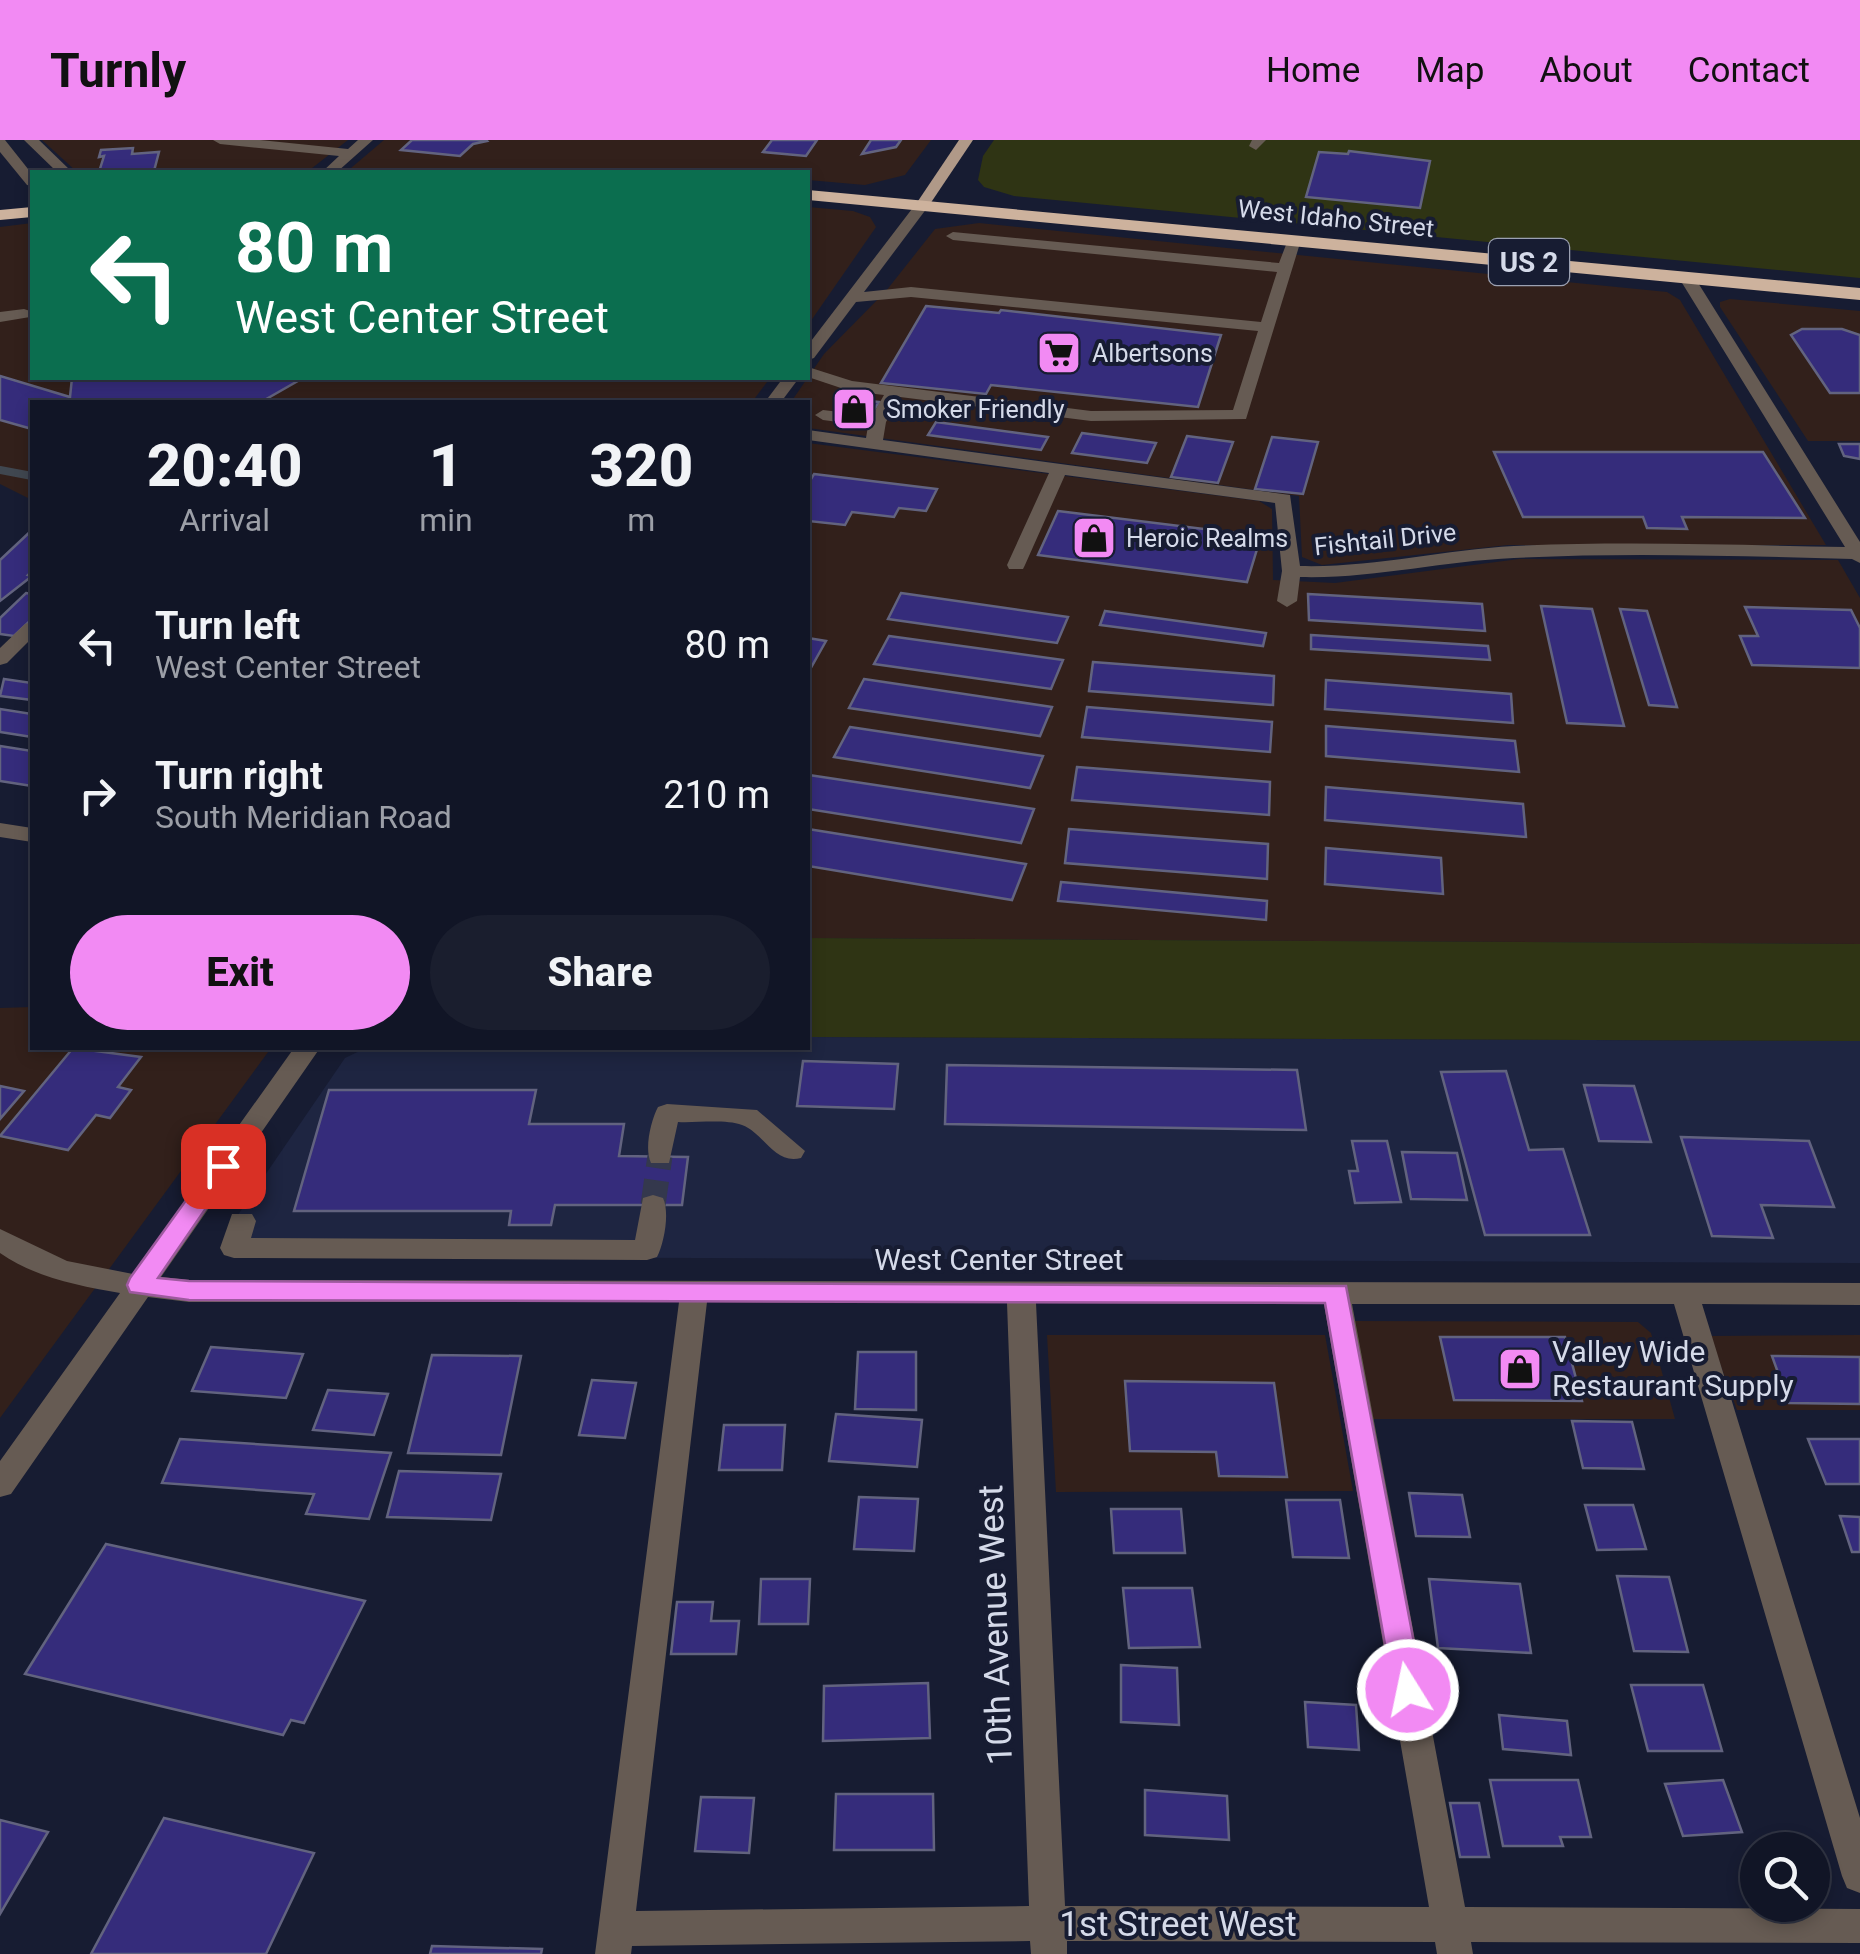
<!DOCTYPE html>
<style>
:root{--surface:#111526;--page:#1a1e2e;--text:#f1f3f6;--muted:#9c9fa7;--line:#303443;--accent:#f28af3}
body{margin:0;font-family:Roboto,sans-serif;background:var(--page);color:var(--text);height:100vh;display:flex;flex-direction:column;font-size:38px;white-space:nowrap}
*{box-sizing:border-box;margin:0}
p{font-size:32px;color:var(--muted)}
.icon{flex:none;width:55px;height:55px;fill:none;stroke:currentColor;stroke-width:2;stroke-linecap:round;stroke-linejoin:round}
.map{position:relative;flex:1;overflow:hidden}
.details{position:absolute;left:30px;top:260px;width:780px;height:650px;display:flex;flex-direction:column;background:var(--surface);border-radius:0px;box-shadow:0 5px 15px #0003,0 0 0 2px var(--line)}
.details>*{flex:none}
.hud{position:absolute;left:30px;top:30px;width:780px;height:210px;border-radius:0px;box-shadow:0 5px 15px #0003,0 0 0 2px var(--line);background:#0b6e4f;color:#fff;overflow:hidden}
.buttons{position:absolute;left:1740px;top:1692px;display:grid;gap:20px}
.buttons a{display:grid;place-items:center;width:90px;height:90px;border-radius:50%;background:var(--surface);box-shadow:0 5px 15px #0003,0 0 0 2px var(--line);font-size:50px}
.pin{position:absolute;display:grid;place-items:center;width:85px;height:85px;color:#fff;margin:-42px;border-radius:20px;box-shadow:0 5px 15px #0006}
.me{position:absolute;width:110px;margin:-55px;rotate:350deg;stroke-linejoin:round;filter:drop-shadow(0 0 8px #0008)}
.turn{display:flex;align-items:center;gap:35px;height:210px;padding:0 40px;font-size:45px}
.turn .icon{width:130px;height:130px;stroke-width:2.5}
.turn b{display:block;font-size:70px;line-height:85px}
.eta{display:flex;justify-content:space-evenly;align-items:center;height:170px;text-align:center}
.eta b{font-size:60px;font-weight:800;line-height:70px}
.primary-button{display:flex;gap:20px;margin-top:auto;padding:20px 40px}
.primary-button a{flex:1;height:115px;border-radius:60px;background:var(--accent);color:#111;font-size:40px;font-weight:800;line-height:115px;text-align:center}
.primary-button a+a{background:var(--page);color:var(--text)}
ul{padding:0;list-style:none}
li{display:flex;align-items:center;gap:30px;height:150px;padding:0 40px}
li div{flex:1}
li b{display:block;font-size:38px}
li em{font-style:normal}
header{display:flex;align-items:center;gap:60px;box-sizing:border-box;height:140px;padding:0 50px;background:var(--accent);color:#111}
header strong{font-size:48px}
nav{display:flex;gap:55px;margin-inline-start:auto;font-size:35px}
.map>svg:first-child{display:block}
.commercial{fill:#32201b}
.built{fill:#1e2541}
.green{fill:#2f3414}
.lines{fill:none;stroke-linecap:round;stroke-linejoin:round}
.stream{stroke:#404750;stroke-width:8}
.building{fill:#352c7b;stroke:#62637f;stroke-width:2.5}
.minor-tunnel{stroke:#34384d;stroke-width:25;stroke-dasharray:25 12;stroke-linecap:butt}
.minor{fill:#665b53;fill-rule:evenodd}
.major{fill:#b09988;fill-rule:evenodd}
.highway{fill:#cdb29d;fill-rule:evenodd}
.route{fill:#f28af3;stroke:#9d5a9e;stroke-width:2.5}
.labels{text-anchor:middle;stroke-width:8;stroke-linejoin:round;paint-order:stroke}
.far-street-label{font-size:25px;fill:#d5dae9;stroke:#171c32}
.far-poi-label{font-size:25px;fill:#d5dae9;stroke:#171c32;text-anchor:start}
.shield{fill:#171c32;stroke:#9ca1b2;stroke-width:2.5}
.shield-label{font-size:28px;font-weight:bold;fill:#d5dae9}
.street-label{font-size:30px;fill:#d5dae9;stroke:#171c32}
.poi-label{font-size:30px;fill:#d5dae9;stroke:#171c32;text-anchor:start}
.near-street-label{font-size:35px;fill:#d5dae9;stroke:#171c32}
</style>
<header>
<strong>Turnly</strong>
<nav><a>Home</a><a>Map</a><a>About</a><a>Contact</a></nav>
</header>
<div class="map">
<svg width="1860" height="1814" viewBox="0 0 1860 1814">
<rect width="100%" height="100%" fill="#171c32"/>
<g class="commercial">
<path d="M42 0H348L307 32H77Z"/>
<path d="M384 0H931L905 35 865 45 808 40V32H358L351 28Z"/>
<path d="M808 67 853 71 870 77 876 87 808 185Z"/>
<path d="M32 83V238H770L752 262H32V360L0 344V87Z"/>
<path d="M979 83 1667 152 1680 160 1826 405H1508L1322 425 1302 417 1299 356 808 288V262H791L824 214 886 151 935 89Z"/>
<path d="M1730 159 1860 171V301H1808L1720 167V162Z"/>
<path d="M808 303 1259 361 1272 369 1273 440 1335 443 1519 419 1838 420 1860 458V804L808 798Z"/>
<path d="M32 867V908H271L0 1278V868Z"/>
<path d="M1350 1181 1638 1182 1651 1193 1675 1279H1370Z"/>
<path d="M1047 1195H1325L1353 1351 1056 1352Z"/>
<path d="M1860 1195V1270H1737L1710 1196Z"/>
</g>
<path class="built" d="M808 897 1860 901V1123L247 1116 229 1088 345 918 366 908H808Z"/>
<g class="green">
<path d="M994 0H1860V138L1014 56 984 47 978 40 983 16Z"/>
<path d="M808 798 1860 804V901L808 897Z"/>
</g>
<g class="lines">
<path class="stream" d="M0 330 32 336"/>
</g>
<g class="building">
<path d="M412 0H486L487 1 473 4 460 16 401 10Z"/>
<path d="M772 0H817L806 16 763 12Z"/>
<path d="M871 0H901L896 7 862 14Z"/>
<path d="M133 8 132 14 159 12 154 31 99 32 104 16 99 17 101 10Z"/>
<path d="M1349 11 1430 21 1420 68 1306 57 1319 12 1348 14Z"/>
<path d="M926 166 999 173 1001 170 1221 195 1198 267 991 245 986 254 881 243Z"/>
<path d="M1802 189H1842L1860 195V253H1830L1791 195Z"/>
<path d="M0 236 70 257 72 238H303L261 262H32V289L0 280Z"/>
<path d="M844 258 879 262 868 280 833 275Z"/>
<path d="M936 282 1048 297 1041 310 928 295Z"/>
<path d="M1082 293 1156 303 1147 323 1072 313Z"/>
<path d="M1187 296 1233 302 1218 343 1171 337Z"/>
<path d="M1272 297 1318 302 1303 354 1255 349Z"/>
<path d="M1839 304H1860V319L1844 316Z"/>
<path d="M1494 312H1763L1805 378 1682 377 1687 389 1647 388 1643 377H1523Z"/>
<path d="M814 334 937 349 926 371 899 368 894 377 852 372 845 385 808 381V344Z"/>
<path d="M1058 371 1261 396 1247 442 1038 415Z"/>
<path d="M32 390V431L28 435 32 436 0 461V420Z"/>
<path d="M26 453 32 454V479L14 496 0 494V478Z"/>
<path d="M901 453 1068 477 1057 503 888 479Z"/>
<path d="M1308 454 1482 464 1485 491 1309 480Z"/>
<path d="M1541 466 1592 469 1624 586 1567 583Z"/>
<path d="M1745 467 1851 470 1860 488V528L1752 525 1740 496H1758Z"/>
<path d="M1620 469 1647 471 1677 567 1649 565Z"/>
<path d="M1105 471 1266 493 1263 506 1100 485Z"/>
<path d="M1311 495 1488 506 1490 520 1311 509Z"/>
<path d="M889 496 1063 520 1051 549 874 524Z"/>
<path d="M808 498 826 501 808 533Z"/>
<path d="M1093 522 1274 536 1273 565 1089 551Z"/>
<path d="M4 539 32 543V560L0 556Z"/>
<path d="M864 539 1052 567 1040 596 849 568Z"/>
<path d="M1326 540 1511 554 1513 583 1325 569Z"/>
<path d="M1087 567 1272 582 1270 612 1082 597Z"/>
<path d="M0 569 32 574V597L0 592Z"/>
<path d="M1326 586 1515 601 1519 632 1326 616Z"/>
<path d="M850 587 1043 616 1030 648 834 617Z"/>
<path d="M0 606 32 611V646L0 641Z"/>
<path d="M1077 627 1270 642 1269 675 1072 660Z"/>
<path d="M809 635 1034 669 1021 703 808 669Z"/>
<path d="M1326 647 1523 664 1526 697 1325 680Z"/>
<path d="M808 689 1026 724 1012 760 808 726Z"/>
<path d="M1069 689 1268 704 1267 739 1065 723Z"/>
<path d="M1326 708 1441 718 1443 754 1325 744Z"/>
<path d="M1061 742 1267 761 1266 780 1058 761Z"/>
<path d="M73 908 141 917 118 947 131 950 110 978 96 975 68 1010 0 996Z"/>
<path d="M803 921 898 924 894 969 797 966Z"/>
<path d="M947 925 1297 930 1306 990 945 984Z"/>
<path d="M1506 931 1529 1010 1563 1009 1590 1095H1485L1441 932Z"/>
<path d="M1584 945 1634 946 1651 1002 1599 1001Z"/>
<path d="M0 946 24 951 0 979Z"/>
<path d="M329 950H536L529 984H624L619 1016 688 1017 682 1065H555L551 1085H509L511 1071H294Z"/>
<path d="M1681 997 1809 1001 1834 1067 1761 1065 1773 1098 1712 1096Z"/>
<path d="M1352 1001H1387L1401 1062 1355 1063 1349 1031H1358Z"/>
<path d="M1402 1012 1457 1013 1467 1060 1411 1059Z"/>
<path d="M1440 1197H1565L1582 1261 1454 1260Z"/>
<path d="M211 1207 303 1214 286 1258 192 1251Z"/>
<path d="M858 1212H916V1270L855 1269Z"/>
<path d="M432 1215 521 1216 501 1315 408 1313Z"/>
<path d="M1772 1216 1860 1217V1264L1789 1263Z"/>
<path d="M592 1240 636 1243 625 1298 579 1295Z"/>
<path d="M1125 1241 1274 1243 1287 1337 1219 1336 1216 1312 1130 1311Z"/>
<path d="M328 1250 388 1254 374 1295 313 1290Z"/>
<path d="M836 1274 922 1280 917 1327 829 1321Z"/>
<path d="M1572 1281 1632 1282 1644 1329 1583 1328Z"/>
<path d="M724 1285H785L782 1330H719Z"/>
<path d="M180 1299 391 1313 369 1379 306 1374 314 1354 162 1343Z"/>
<path d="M1808 1299H1860V1344H1826Z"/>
<path d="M399 1331 501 1334 491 1380 387 1377Z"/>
<path d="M1409 1353 1462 1355 1470 1397 1416 1396Z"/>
<path d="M859 1357 918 1359 914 1411 854 1409Z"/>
<path d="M1286 1360H1340L1349 1418 1293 1417Z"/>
<path d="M1585 1365H1633L1646 1409 1597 1410Z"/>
<path d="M1111 1369H1181L1185 1413H1114Z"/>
<path d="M1840 1376 1860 1377V1412H1852Z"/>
<path d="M106 1404 365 1461 304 1583 291 1580 283 1595 25 1534Z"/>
<path d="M1617 1436 1669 1437 1688 1512 1634 1511Z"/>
<path d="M761 1439H810L808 1484H759Z"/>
<path d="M1429 1439 1520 1444 1531 1513 1438 1508Z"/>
<path d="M1123 1448H1192L1200 1507 1129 1508Z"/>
<path d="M677 1462H713L711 1481H739L736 1514H671Z"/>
<path d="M1121 1525 1177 1528 1179 1585 1121 1582Z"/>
<path d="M928 1543 930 1598 823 1601 824 1546Z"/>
<path d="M1631 1545H1703L1722 1611H1648Z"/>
<path d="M1305 1562 1356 1565 1359 1610 1308 1607Z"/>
<path d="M1499 1575 1567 1581 1571 1615 1503 1609Z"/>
<path d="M1490 1640H1578L1591 1697H1560L1563 1706H1503Z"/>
<path d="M1723 1640 1742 1692 1683 1696 1665 1644Z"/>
<path d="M1145 1650 1227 1656 1229 1700 1145 1695Z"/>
<path d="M836 1654H933L934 1710H834Z"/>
<path d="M701 1657 754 1658 749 1713 695 1711Z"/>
<path d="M1450 1663H1479L1489 1717H1460Z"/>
<path d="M164 1678 314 1713 266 1814H91Z"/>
<path d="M0 1680 48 1692 0 1774Z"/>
<path d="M432 1806 542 1809 541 1814H430Z"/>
</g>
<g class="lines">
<path class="minor-tunnel" d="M653 1065 660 1016"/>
<g class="minor">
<path d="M0 0H5L32 34V46L27 45 0 12Z"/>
<path d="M24 0H39L72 32H57Z"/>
<path d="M213 0H260L348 9 358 0H373L337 32H322L339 16 220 4Z"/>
<path d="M1252 0H1266L1256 10 1249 6Z"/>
<path d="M918 61 930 64 864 152 911 147 1261 182 1277 132 953 100 946 96 953 92 1279 123 1289 97 1301 100 1246 279 1091 281 900 257 886 282 883 300 1290 355 1300 426C1372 428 1442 410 1514 406 1624 401 1735 405 1845 407L1679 138 1687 133 1695 138 1860 402V423L1852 419C1739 416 1626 412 1514 418 1442 421 1372 439 1300 437L1297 461 1287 467 1277 461 1282 431 1275 363 1065 335 1025 425 1023 429H1009L1007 425 1049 333 808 300V290L866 298 868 286 823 280 815 275 823 270 872 276 884 255 850 251 808 237V227L852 241 1091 271 1233 270 1258 191 911 157 856 162 814 218 808 220V205Z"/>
<path d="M24 169 30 171V177L0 182V172Z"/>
<path d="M783 238H799L781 262H765Z"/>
<path d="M32 482V498L7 523 0 525V508L25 484Z"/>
<path d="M0 683 32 688V702L0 697Z"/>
<path d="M294 908H320L161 1137 189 1140 1860 1143V1165L1702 1164 1860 1678V1753L1847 1748 1842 1736 1674 1164H1352L1465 1767 1860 1769V1803L1471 1802 1473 1814H1437L1435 1802 1067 1801V1814H1031L1030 1801 632 1806 631 1814H595L679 1162H189L148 1157 11 1354 0 1357V1321L120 1153C79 1146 34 1137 0 1113V1089L67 1121 133 1134ZM707 1162 1007 1163 1029 1766 636 1771ZM1036 1163 1324 1164 1429 1767 1065 1766Z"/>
<path d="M667 964 757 970 805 1011 801 1018C774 1025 764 993 742 985 725 979 696 983 678 982L669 1023H651C644 1009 651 980 658 967Z"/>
<path d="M653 1055 663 1058C670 1073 664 1103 657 1117L647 1120 234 1118 224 1115 220 1108 232 1074H252L256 1081 251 1098 635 1100 643 1058Z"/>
</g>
<path class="major" d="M959 0H973L928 67H918L916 64Z"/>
<g class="highway">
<path d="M808 50 1860 148V160L808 60Z"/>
<path d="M32 67V77L0 80V70Z"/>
</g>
</g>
<path class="route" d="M223 1018 235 1026 158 1138 189 1141 1346 1146 1423 1550 1419 1560 1408 1564 1397 1560 1393 1550 1325 1163 189 1160 130 1152 127 1145 130 1138 215 1020Z"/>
<defs>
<symbol id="supermarket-square" viewBox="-11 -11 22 22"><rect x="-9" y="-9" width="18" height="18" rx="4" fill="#f28af3" stroke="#171c32"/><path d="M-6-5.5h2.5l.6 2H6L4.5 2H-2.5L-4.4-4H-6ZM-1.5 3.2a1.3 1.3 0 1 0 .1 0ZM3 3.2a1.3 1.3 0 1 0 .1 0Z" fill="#111"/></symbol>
<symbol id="shop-square" viewBox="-11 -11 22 22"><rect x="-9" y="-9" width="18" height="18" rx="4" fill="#f28af3" stroke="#171c32"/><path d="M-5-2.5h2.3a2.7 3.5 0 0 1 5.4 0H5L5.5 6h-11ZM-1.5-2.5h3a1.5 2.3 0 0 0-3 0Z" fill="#111"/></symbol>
</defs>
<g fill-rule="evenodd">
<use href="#supermarket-square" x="1034" y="188" width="50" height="50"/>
<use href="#shop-square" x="829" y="244" width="50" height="50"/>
<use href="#shop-square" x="1069" y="373" width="50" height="50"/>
<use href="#shop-square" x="1495" y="1204" width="50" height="50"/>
</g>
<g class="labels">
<g class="far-street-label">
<text transform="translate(1336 78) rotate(6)" y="9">West Idaho Street</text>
<text transform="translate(1385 399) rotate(-6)" y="9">Fishtail Drive</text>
</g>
<g class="far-poi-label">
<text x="1092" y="222">Albertsons</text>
<text x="886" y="278">Smoker Friendly</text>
<text x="1126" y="407">Heroic Realms</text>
</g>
<rect class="shield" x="1489" y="99" width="80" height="46" rx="8"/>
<g class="shield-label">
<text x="1529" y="132">US 2</text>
</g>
<g class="street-label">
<text x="999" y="1130">West Center Street</text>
</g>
<g class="poi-label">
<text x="1552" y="1222">Valley Wide<tspan x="1552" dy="34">Restaurant Supply</tspan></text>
</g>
<g class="near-street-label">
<text transform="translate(995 1485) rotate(-92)" y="12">10th Avenue West</text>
<text x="1178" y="1796">1st Street West</text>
</g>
</g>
</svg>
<div class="buttons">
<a><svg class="icon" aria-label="search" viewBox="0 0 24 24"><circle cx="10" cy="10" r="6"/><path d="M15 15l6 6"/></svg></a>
</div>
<div class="pin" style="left:223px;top:1026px;background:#d93025"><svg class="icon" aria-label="arrive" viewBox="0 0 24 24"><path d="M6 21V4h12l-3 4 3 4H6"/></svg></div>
<svg class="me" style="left:1408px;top:1550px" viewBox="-20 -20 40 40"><circle r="17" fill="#f28af3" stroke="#fff" stroke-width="3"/><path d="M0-11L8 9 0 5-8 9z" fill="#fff"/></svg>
<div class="hud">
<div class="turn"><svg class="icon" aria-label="left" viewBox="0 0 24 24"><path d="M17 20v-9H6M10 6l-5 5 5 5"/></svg><div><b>80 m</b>West Center Street</div></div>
</div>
<section class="details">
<div class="eta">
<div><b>20:40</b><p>Arrival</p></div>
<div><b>1</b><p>min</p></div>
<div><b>320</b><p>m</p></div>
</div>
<ul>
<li><svg class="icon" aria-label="left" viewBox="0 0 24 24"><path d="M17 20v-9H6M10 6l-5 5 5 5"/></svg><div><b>Turn left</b><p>West Center Street</p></div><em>80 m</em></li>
<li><svg class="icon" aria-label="right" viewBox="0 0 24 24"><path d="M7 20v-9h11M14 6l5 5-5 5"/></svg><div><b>Turn right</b><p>South Meridian Road</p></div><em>210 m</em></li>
</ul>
<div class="primary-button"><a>Exit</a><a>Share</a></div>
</section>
</div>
